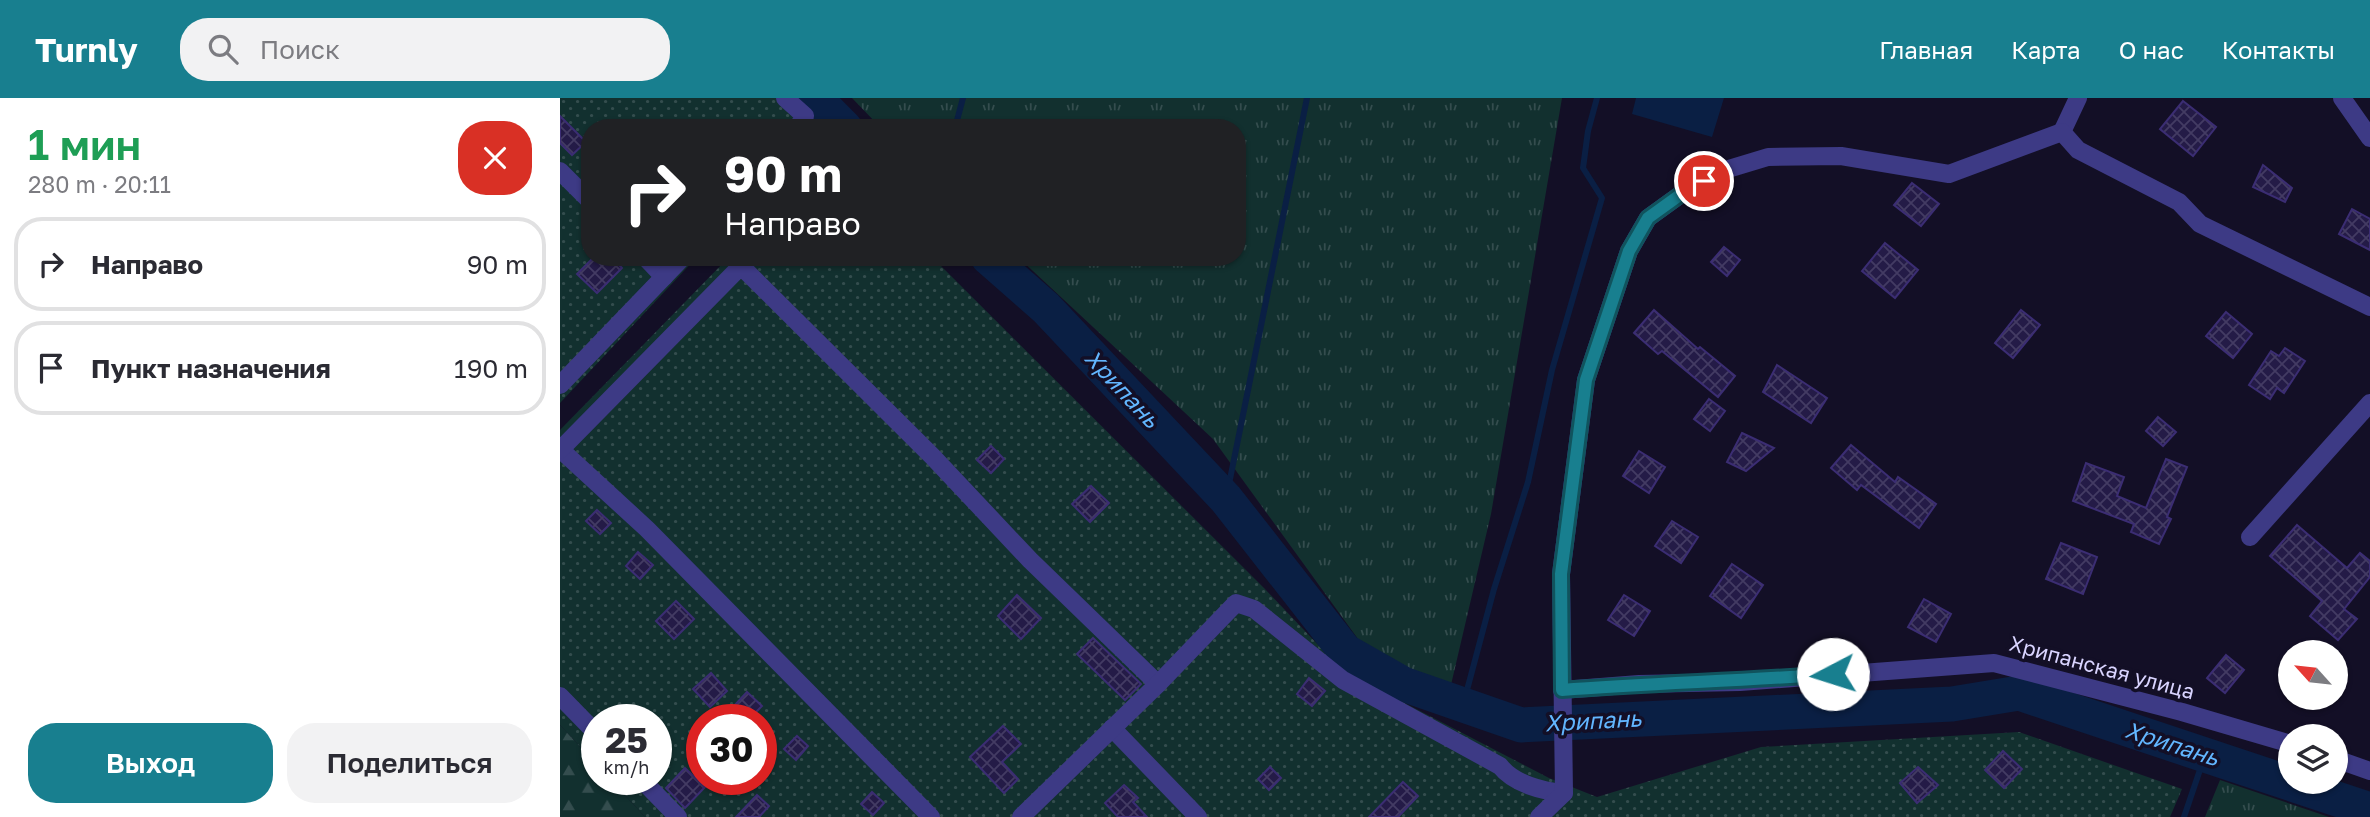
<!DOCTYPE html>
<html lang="ru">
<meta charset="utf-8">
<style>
:root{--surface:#fff;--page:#f2f2f3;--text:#2b2b33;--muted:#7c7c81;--line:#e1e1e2;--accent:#187f8f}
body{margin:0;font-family:"Golos Text",sans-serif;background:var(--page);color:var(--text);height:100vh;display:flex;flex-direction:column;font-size:26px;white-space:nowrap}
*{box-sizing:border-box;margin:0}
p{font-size:23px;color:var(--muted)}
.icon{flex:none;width:38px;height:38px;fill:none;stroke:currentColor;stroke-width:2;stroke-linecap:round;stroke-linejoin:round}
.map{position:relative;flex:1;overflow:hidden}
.sheet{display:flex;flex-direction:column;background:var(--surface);width:560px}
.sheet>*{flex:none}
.hud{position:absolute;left:21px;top:21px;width:665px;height:147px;border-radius:28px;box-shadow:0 2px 5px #0004;background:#202124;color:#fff;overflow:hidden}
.needle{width:46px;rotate:297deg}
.fabs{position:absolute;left:1718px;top:542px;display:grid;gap:14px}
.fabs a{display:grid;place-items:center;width:70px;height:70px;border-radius:50%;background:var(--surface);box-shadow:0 2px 5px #0004;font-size:35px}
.speed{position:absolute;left:21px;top:606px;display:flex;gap:14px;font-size:35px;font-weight:700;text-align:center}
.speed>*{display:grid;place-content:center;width:91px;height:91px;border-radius:50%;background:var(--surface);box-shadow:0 2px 5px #0004;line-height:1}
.speed small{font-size:18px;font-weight:400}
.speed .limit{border:10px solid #d22;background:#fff;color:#111}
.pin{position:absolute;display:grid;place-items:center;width:60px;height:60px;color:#fff;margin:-30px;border:4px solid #fff;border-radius:50%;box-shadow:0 2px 7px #0007}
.me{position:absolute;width:77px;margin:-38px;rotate:265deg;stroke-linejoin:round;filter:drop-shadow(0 0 5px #0008)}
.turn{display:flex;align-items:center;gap:24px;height:147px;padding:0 28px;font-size:32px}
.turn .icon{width:91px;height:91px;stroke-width:2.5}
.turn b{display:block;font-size:49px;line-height:60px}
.round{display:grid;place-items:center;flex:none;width:74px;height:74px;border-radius:28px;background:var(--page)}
.overview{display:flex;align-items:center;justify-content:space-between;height:119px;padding:0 28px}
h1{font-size:42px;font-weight:600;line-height:52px;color:#1e9e55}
.button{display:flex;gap:14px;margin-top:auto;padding:14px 28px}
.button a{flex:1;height:80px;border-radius:28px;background:var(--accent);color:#fff;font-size:28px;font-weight:600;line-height:80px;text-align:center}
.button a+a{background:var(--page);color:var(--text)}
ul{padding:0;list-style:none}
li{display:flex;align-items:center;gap:21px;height:94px;margin:0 14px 10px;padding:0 14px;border:4px solid var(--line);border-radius:28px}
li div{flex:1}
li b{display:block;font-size:26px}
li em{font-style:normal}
header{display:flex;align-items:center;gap:42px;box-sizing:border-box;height:98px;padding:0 35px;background:var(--accent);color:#fff}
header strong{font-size:33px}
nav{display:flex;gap:38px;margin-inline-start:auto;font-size:24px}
.search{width:490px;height:63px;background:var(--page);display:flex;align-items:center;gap:18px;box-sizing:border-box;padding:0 24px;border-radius:28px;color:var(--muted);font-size:26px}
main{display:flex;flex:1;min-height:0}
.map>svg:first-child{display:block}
.grass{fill:url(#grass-tufts)}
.forest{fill:url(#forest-firs)}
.park{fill:url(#park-dots);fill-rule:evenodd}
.water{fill:#0a1f44}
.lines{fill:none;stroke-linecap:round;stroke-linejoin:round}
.stream{stroke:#0a1f44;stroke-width:6}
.river{stroke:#0a1f44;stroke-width:35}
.building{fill:url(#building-cross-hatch);stroke:#3b2d73;stroke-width:2}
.minor{stroke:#3d3a85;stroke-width:18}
.route-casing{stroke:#10535d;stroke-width:18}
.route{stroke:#187f8f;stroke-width:12}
.labels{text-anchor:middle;stroke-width:7;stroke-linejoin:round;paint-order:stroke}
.street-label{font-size:21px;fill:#d9d4ff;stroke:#130f26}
.water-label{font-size:23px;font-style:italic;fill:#62b6ff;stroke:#130f26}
</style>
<header>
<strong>Turnly</strong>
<div class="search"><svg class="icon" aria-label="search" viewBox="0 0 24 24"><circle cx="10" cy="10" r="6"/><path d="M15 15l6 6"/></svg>Поиск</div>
<nav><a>Главная</a><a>Карта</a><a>О нас</a><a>Контакты</a></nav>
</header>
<main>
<section class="sheet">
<div class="overview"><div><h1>1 мин</h1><p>280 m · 20:11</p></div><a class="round" style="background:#d93025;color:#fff"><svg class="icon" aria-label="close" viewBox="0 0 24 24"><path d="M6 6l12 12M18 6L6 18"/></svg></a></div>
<ul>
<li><svg class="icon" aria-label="right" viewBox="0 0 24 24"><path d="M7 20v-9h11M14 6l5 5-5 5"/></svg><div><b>Направо</b></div><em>90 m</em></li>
<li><svg class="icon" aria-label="arrive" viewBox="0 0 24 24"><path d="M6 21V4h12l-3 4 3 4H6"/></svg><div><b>Пункт назначения</b></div><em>190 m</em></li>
</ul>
<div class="button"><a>Выход</a><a>Поделиться</a></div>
</section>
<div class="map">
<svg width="1810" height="719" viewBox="0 0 1810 719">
<defs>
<pattern id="grass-tufts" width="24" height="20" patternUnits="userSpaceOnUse" patternTransform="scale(1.75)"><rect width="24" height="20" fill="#12302f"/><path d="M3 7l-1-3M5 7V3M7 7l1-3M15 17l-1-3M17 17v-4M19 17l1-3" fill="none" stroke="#344d4e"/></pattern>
<pattern id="forest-firs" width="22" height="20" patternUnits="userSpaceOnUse" patternTransform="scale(1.75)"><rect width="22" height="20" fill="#12302f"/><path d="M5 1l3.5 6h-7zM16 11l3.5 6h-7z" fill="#344d4e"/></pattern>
<pattern id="park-dots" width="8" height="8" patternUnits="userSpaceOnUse" patternTransform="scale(1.75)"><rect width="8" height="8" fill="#12302f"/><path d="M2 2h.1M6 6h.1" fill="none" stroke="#344d4e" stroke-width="1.8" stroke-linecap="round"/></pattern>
<pattern id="building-cross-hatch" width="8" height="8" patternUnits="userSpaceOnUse" patternTransform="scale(1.75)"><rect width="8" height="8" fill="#241b47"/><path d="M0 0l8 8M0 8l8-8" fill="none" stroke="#433b63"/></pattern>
</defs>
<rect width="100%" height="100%" fill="#130f26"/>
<g class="grass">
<path d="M292 0H1002L931 416 890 591 806 552 653 341 458 159H677V30H321Z"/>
<path d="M1660 682 1769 719H1645Z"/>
</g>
<path class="forest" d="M0 627 37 667V681H50L85 719H0Z"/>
<g class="park">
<path d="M0 0H276L282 6 260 30H30V159H137L0 305Z"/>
<path d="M169 159H372L704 490 783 573 989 680 1037 699 1201 649 1459 634 1622 691 1610 719H85L50 681H96V621H37V667L0 627V332ZM142 621H201V681H142Z"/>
</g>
<path class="water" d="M1076 0H1164L1152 39 1072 16Z"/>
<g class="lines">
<g class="stream">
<path d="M395 30 403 0"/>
<path d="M666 401 747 0"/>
<path d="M903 607 934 491 968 384 992 272 1042 100 1023 70 1028 33 1037 0"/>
<path d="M1624 719 1645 657"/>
</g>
<g class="river">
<path d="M255 0 285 30"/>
<path d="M428 159 486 210 666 401 785 553 843 586 961 627 1392 606 1459 595 1810 712"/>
</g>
</g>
<g class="building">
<path d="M1623 3 1656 29 1633 58 1600 31Z"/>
<path d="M0 18 26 44 12 57 0 45Z"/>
<path d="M1703 67 1732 90 1725 104 1693 89Z"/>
<path d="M1352 85 1379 106 1361 128 1334 107Z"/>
<path d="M1792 111 1810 121V152L1779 136Z"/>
<path d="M1325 145 1358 172 1335 200 1302 173Z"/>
<path d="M1164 149 1180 162 1167 178 1151 164Z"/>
<path d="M34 159H52L62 170 37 195 17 176Z"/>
<path d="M1094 212 1138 251 1140 249 1175 278 1158 299 1102 253 1098 256 1074 235Z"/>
<path d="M1461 212 1480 227 1453 260 1435 245Z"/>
<path d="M1666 214 1692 236 1673 260 1646 238Z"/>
<path d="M1725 250 1745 263 1724 295 1717 290 1710 301 1689 287 1711 253 1719 258Z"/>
<path d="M1217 267 1267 300 1251 325 1203 294Z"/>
<path d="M1149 301 1165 313 1150 333 1134 321Z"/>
<path d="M1598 319 1616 334 1603 348 1586 333Z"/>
<path d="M1182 335 1214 350 1186 373 1167 364Z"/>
<path d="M1291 347 1335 384 1338 379 1376 406 1359 430 1301 387 1297 392 1271 370Z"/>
<path d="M431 348 444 361 431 375 417 362Z"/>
<path d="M1079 353 1105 369 1089 395 1063 378Z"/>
<path d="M1606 361 1627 369 1607 419 1611 421 1599 446 1571 434 1574 426 1513 403 1526 365 1564 379 1557 398 1586 410Z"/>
<path d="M531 388 549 405 530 424 512 406Z"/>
<path d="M37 412 51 425 40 436 26 423Z"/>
<path d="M1112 423 1138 439 1121 465 1095 448Z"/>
<path d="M1737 427 1787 470 1800 455 1810 463V479L1784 511 1797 521 1778 542 1750 518 1762 503 1710 458Z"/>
<path d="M1501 445 1537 459 1523 496 1486 481Z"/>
<path d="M78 454 93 467 80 481 66 468Z"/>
<path d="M1172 466 1203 487 1181 520 1150 498Z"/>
<path d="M457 497 481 520 461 541 438 518Z"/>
<path d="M1064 497 1090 513 1074 538 1048 522Z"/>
<path d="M1364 501 1391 516 1376 544 1348 529Z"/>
<path d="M116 503 134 521 114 541 96 523Z"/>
<path d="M533 540 581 586 565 602 517 556Z"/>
<path d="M1666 557 1684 572 1665 595 1647 580Z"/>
<path d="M151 575 167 593 150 609 133 591Z"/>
<path d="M749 580 765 593 752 608 737 596Z"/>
<path d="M187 594 202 608 189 621H185L173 609Z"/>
<path d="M443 628 461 646 442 664 458 681 444 695 410 659Z"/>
<path d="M237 638 248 648 236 662 224 651Z"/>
<path d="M1443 653 1462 671 1444 690 1425 672Z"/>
<path d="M710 669 721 680 709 692 698 681Z"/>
<path d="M1358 669 1378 687 1357 705 1340 685Z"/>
<path d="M125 670 145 689 125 710 106 690Z"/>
<path d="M843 684 858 698 838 719H809Z"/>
<path d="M564 687 578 700 573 704 587 719H558L545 705Z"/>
<path d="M312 694 324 705 313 717 301 706Z"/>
<path d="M197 697 209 708 199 719H176Z"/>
</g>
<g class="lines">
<g class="minor">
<path d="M225 0 245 18 237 30"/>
<path d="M1782 0 1810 40"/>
<path d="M1502 34 1518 0"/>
<path d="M0 73 30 103"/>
<path d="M85 159 104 179"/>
<path d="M0 287 123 159"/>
<path d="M0 351 87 431 371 719"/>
<path d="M0 352 181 168 373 359 470 462 598 586"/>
<path d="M1690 439 1810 305"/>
<path d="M1002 592 1079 586 1180 584 1434 565 1622 614 1731 646"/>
<path d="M0 598 37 636"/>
<path d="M552 630 638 719"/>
<path d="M1776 661 1810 673"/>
<path d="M81 681 118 719"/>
<path d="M461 719 598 586 676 505 694 511 783 582 940 668C954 686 982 693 1004 695"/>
<path d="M979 719 1004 695 1001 476 1026 282 1069 153 1088 120 1124 94 1165 72 1208 59 1281 58 1389 76 1502 34 1518 52 1619 104 1640 126 1810 209"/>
</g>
</g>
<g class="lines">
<defs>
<path id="route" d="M1144 83 1124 94 1088 120 1069 153 1026 282 1001 476 1002 592C1092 585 1183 583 1273 576"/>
</defs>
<use href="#route" class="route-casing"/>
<use href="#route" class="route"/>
</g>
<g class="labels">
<g class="street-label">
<text transform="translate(1542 570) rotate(15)" y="7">Хрипанская улица</text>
</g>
<g class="water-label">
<text transform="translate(562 291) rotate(47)" y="8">Хрипань</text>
<text transform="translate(1033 623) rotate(-3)" y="8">Хрипань</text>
<text transform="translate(1612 646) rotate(18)" y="8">Хрипань</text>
</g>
</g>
</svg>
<div class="fabs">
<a><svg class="needle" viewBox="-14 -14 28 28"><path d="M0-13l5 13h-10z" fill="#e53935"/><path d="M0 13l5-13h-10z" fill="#7c7c81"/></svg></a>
<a><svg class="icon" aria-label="layers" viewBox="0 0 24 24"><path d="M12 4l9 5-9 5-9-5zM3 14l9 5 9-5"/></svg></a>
</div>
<div class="speed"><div>25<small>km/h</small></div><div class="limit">30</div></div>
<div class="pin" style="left:1144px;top:83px;background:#d93025"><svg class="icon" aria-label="arrive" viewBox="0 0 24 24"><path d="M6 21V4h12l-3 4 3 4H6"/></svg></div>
<svg class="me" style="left:1273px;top:576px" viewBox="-20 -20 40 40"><circle r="19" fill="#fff"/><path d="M0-13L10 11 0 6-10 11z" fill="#187f8f"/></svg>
<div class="hud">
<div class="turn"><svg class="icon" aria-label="right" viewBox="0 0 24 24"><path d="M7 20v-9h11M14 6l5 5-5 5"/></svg><div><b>90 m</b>Направо</div></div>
</div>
</div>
</main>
